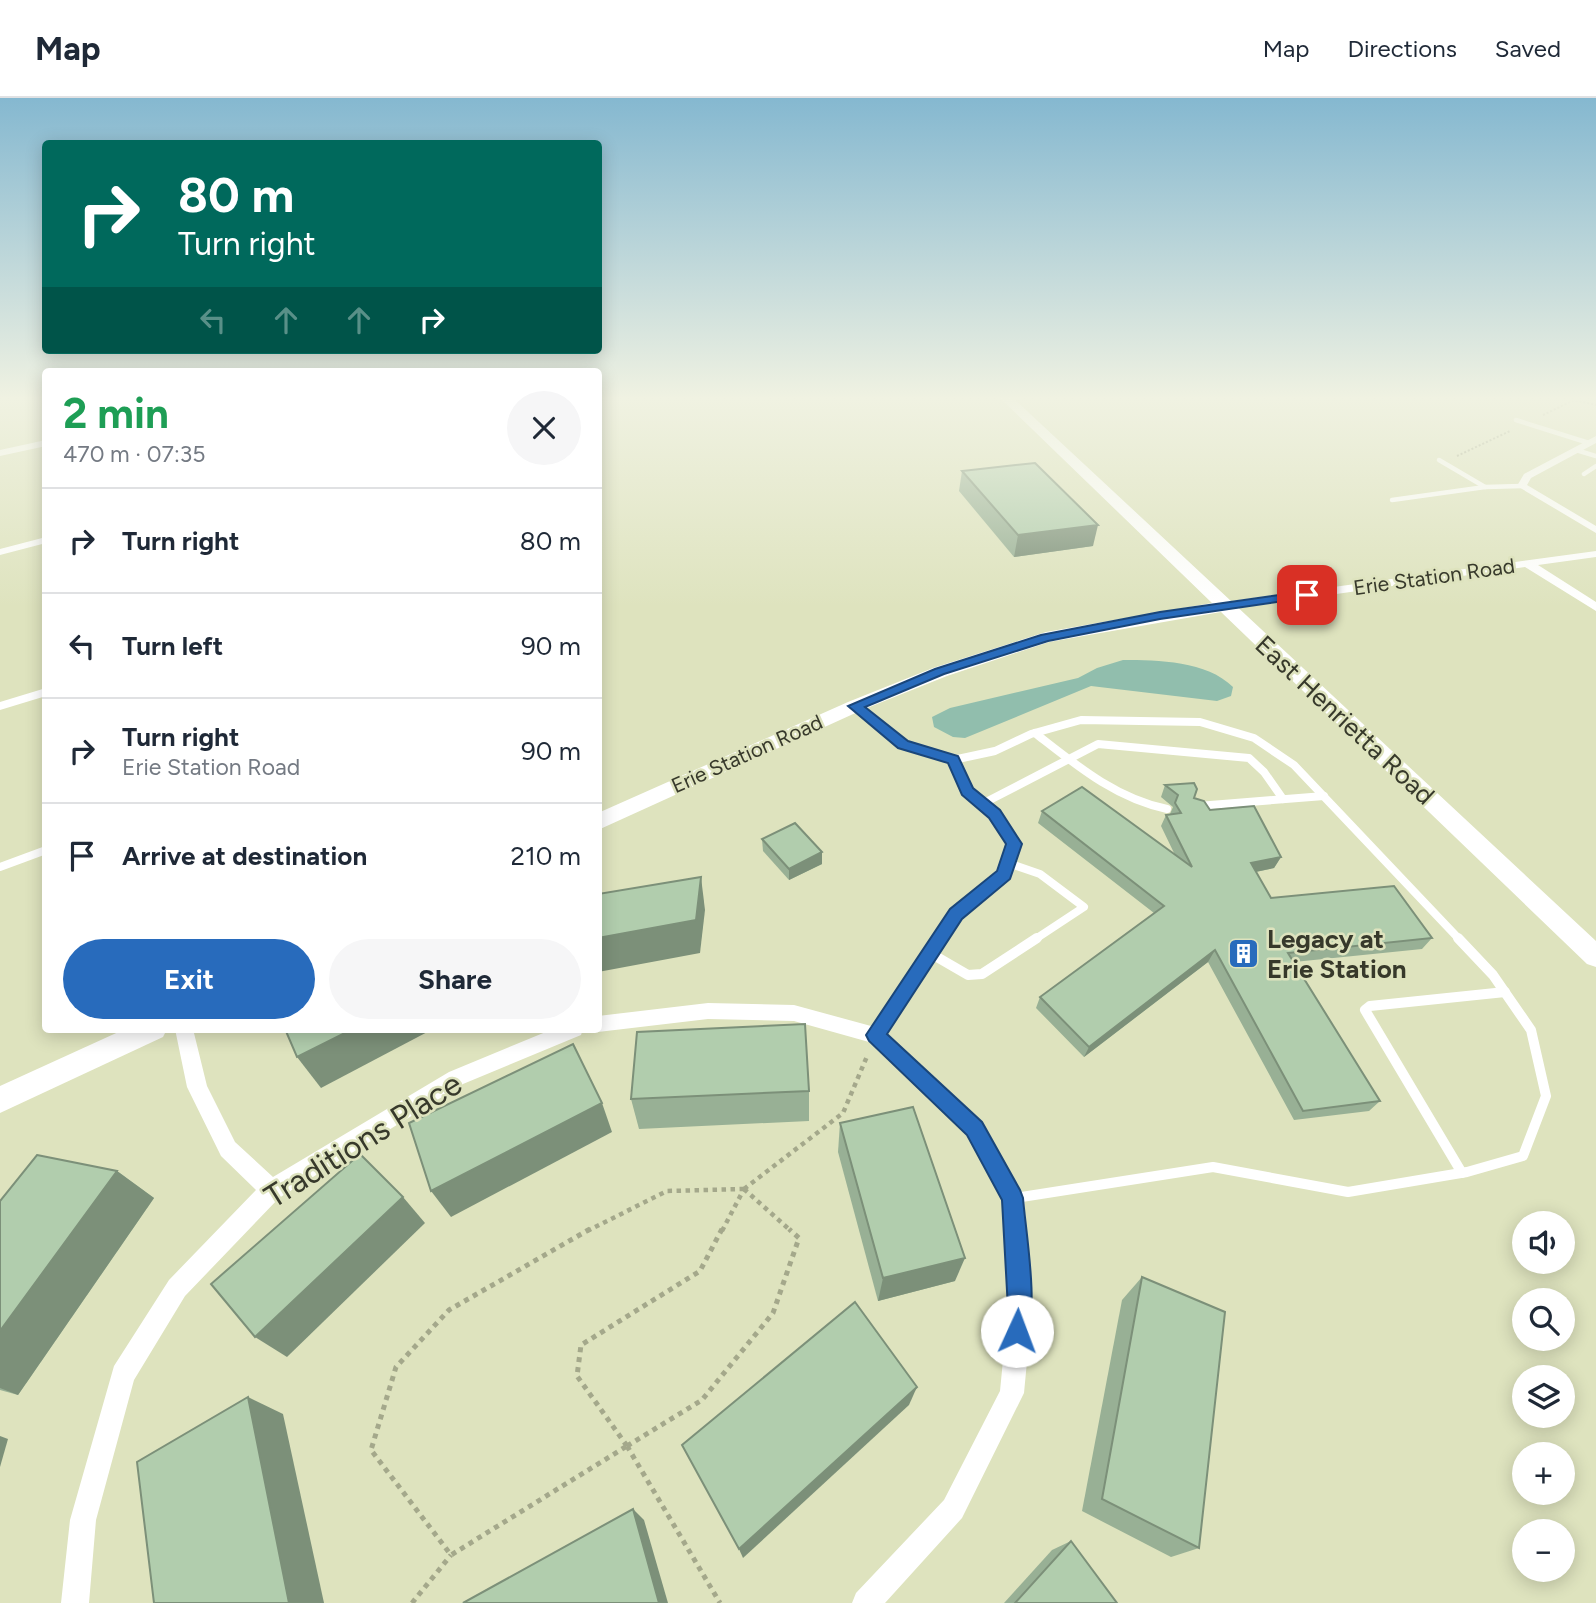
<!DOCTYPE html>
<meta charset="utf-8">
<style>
:root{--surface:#fff;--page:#f6f6f7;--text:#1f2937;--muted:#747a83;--line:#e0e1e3;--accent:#286bbc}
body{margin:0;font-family:Figtree,sans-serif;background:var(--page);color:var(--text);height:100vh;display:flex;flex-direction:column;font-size:26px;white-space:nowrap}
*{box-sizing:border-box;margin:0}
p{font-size:23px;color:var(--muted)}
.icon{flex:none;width:38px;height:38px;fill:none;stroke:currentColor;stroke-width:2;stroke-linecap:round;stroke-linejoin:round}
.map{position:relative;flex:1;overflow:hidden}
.side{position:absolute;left:42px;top:270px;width:560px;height:665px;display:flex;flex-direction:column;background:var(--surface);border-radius:7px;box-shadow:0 4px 18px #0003}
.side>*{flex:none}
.banner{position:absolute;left:42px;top:42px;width:560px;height:214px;border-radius:7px;box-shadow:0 4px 18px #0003;background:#00695c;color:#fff;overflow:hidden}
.fabs{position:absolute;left:1512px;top:1113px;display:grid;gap:14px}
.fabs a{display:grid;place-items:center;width:63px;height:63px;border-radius:50%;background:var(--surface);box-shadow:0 4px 18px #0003;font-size:35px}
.pin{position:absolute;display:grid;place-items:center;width:60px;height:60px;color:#fff;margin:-30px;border-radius:14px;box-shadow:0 4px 10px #0006}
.me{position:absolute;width:77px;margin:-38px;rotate:2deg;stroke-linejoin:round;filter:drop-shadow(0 0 5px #0008)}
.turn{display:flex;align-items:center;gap:24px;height:147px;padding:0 21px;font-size:32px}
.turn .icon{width:91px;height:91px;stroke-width:2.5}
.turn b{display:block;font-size:49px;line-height:60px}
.lanes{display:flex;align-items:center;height:66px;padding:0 21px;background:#0003;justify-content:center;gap:35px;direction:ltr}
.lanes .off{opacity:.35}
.round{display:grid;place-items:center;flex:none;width:74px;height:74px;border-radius:37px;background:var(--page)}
.summary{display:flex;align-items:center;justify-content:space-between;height:119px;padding:0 21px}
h1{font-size:42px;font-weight:700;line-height:52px;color:#1e9e55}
.action{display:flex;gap:14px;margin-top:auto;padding:14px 21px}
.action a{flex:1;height:80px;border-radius:42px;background:var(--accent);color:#fff;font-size:28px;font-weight:700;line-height:80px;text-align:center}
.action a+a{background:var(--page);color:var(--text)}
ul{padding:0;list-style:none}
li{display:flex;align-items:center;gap:21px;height:105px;padding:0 21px;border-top:2px solid var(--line)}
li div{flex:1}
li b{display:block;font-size:26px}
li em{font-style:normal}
header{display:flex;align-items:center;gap:42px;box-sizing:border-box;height:98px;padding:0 35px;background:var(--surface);border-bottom:2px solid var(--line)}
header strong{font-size:33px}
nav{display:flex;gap:38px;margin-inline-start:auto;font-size:24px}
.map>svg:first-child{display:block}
.water{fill:#91bead}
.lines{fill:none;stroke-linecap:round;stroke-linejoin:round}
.stream{stroke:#91bead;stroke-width:3.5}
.path-far2{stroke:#a4a88b;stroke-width:2;stroke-dasharray:2 2;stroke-linecap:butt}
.path-far1{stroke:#a4a88b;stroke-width:4.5;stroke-dasharray:4.5 4.5;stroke-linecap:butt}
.path{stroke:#a4a88b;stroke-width:5;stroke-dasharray:5 5;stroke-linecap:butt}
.lane-far3{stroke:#fff;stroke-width:4.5}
.lane-far2{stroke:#fff;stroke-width:6}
.lane-far1{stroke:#fff;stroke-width:8}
.lane{stroke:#fff;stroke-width:10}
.street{fill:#fff;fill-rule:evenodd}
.secondary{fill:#fff;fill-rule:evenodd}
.wall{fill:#98b095}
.shaded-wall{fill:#7c9079}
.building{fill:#b1cdad;stroke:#7c9079;stroke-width:2}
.route{fill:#286bbc;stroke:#1a467a;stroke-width:2}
.labels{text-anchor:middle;stroke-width:5;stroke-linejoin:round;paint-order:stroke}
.far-street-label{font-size:21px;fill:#37392b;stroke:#dee3be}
.street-label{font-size:26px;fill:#37392b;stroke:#dee3be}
.poi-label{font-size:26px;font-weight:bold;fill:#37392b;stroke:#dee3be;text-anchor:start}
.near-street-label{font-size:32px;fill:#37392b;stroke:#dee3be}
</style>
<header>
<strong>Map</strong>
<nav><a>Map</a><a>Directions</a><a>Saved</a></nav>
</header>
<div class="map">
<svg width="1596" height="1505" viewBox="0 0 1596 1505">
<rect width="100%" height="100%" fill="#dee3be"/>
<path class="water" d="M1123 562C1158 562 1207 563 1233 589L1231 598 1217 603 1091 588 965 640 953 639 934 629 932 619 950 610 1078 580 1097 570Z"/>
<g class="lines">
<path class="stream" d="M1584 298 1596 301"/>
<g class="path-far2">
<path d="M1543 317 1574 302 1596 307"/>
<path d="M1457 358 1510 333"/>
</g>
<g class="path-far1">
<path d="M744 1091 791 1133"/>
<path d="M744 1091 843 1015 868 956"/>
<path d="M587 1133 667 1093 744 1091"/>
<path d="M722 1133 744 1091"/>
</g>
<g class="path">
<path d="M590 1131 449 1212 396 1269 371 1352 451 1457 627 1348"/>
<path d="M627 1348 720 1505"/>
<path d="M627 1348 577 1278 581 1247 700 1173 722 1131"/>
<path d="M627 1348 702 1302 773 1215 799 1140 789 1131"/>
<path d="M412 1505 451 1457"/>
</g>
<g class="lane-far3">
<path d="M1516 322 1589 345"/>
<path d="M1576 352 1596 358"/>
<path d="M1439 362 1485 389"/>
<path d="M1584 376 1596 368"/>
<path d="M1392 402 1485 389 1522 388"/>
</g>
<path class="lane-far2" d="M855 608 863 615"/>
<g class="lane-far1">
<path d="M861 613 903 646 953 662 995 653 1031 636 1081 622 1200 624 1254 640 1294 667 1460 842"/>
<path d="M1035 635C1076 667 1115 700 1167 711"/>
<path d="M982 706 1098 646 1249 660 1264 674 1283 701"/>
<path d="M1198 708 1324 698"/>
<path d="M1008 765 1040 776 1084 809 1034 842"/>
<path d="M0 769 46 752"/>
<path d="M939 842 956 816 1004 777 1014 746 994 716 967 693 953 662"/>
</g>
<g class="lane">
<path d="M930 855 968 877 982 876 1037 840"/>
<path d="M875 937 940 840"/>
<path d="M1462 1075 1365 912 1370 908 1505 894"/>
<path d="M1015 1100 1213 1069 1348 1094 1467 1074 1523 1058 1546 998 1531 932 1493 877 1458 840"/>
</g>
<g class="street">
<path d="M598 298H615L598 303Z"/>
<path d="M1596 338V345L1531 380 1527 387 1596 428V435L1517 388 1524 376Z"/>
<path d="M46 342V348L0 358V352Z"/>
<path d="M46 439V445L0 457V451Z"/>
<path d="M1596 453V459L1538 467 1596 504V513L1525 469 1224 512 1218 508 1224 504Z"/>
<path d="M46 590V598L0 612V604Z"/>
<path d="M708 905 794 907 882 931 982 1023 1024 1100 1032 1211 1024 1295 962 1420 885 1505H852L856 1495 944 1402 1000 1293 1008 1211 1002 1102 968 1037 869 944 794 923 708 921 598 934 591 931H598V918Z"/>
<path d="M175 931H193L207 988 235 1044 273 1079 449 974 553 931H583L581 937 463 986 279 1100 185 1198 134 1282 96 1422 89 1505H61L70 1422 114 1268 169 1182 256 1092 221 1058 187 989Z"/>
</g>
<g class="secondary">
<path d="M998 298H1011L1596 843V869L1587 866 1221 514 1049 544 947 578 862 612 598 732V715L848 604 933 570 1046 534 1212 505Z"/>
<path d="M125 931H167L163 939 0 1015V988Z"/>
</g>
</g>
<g class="wall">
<path d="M962 373 1093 448 1014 459 959 393Z"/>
<path d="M1165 687 1194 700 1210 712 1281 759 1274 770 1256 774 1271 800 1432 840 1422 851 1294 864 1380 1003 1369 1013 1294 1022 1208 864 1084 959 1036 910 1040 899 1154 815 1038 725 1042 713 1175 757 1161 728 1166 717 1170 716 1173 709 1161 699Z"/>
<path d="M762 741 822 754V766L789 782 763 753Z"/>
<path d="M809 993V1023L639 1031 631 1001Z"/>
<path d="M840 1025 955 1183 878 1203 838 1054Z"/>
<path d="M117 1073 154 1100 18 1297 0 1292V1103Z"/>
<path d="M1142 1179 1199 1450 1171 1459 1082 1413 1122 1202Z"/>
<path d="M1071 1443 1117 1505H1004L1052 1452Z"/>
</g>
<g class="shaded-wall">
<path d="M1098 427 1093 448 1014 459 1018 437Z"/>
<path d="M822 754V766L789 782V771Z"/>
<path d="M1281 759 1274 770 1245 776 1251 765Z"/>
<path d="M701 779 705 812 700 855 598 874V840Z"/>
<path d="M1215 852 1208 864 1084 959 1089 949Z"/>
<path d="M353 931H433L321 990 297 959Z"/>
<path d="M602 1005 612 1034 451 1119 431 1093Z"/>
<path d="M117 1073 154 1100 18 1297 0 1290V1233Z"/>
<path d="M403 1099 425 1125 287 1259 255 1239Z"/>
<path d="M965 1160 955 1183 878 1203 883 1180Z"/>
<path d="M917 1289 909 1307 743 1460 739 1451Z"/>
<path d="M248 1299 283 1316 324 1505H289Z"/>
<path d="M0 1338 8 1341 0 1369Z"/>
<path d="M633 1411 644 1422 668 1505H659Z"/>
</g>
<g class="building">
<path d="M1035 365 1098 427 1018 437 962 373Z"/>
<path d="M1194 685 1197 691 1194 700 1204 703 1210 712 1254 708 1281 759 1251 765 1271 800 1394 788 1432 840 1288 855 1380 1003 1303 1013 1215 852 1089 949 1040 899 1164 808 1042 713 1082 689 1192 769 1166 717 1181 715 1175 705 1178 697 1165 687Z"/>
<path d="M795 725 822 754 789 771 762 741Z"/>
<path d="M701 779 696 822 598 840V796Z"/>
<path d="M805 926 809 993 631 1001 637 934Z"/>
<path d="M285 931H353L297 959Z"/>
<path d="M573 946 602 1005 431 1093 409 1025Z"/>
<path d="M913 1009 965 1160 883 1180 840 1025Z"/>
<path d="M360 1056 403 1099 255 1239 211 1186Z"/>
<path d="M37 1057 117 1073 0 1233V1103Z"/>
<path d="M1142 1179 1225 1214 1199 1450 1102 1401Z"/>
<path d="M855 1204 917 1289 739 1451 682 1347Z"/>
<path d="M248 1299 289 1505H154L137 1364Z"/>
<path d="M633 1411 659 1505H463Z"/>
<path d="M1071 1443 1117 1505H1015Z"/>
</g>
<linearGradient id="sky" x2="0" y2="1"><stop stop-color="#85b8d0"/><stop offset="0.59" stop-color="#f0f2e2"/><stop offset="1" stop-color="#f0f2e2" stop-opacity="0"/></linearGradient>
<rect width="1596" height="509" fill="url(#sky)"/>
<path class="route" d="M1307 493 1313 497 1311 499 1160 521 1048 543 944 576 865 609 908 643 958 658 973 690 1000 712 1022 746 1010 781 962 821 887 936 982 1024 1020 1092 1023 1100C1026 1136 1039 1210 1026 1242L1017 1245 1009 1242 1005 1233 1008 1211 1002 1102 967 1037 869 943 866 937 950 811 997 773 1006 746 989 720 962 697 948 665 898 650 848 608 935 571 1041 537 1160 514Z"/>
<defs>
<symbol id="building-square" viewBox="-11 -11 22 22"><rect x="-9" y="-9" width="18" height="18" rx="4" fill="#286bbc" stroke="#dee3be"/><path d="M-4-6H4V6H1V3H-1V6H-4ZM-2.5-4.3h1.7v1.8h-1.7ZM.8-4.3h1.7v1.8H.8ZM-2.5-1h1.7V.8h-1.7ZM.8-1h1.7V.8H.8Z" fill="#fff"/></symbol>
</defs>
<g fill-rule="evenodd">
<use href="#building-square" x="1226" y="838" width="35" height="35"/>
</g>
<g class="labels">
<g class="far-street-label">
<text transform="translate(1434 479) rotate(-8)" y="7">Erie Station Road</text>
<text transform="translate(747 656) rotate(-24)" y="7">Erie Station Road</text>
</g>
<g class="street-label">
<text transform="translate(1345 622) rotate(43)" y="9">East Henrietta Road</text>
</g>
<g class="poi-label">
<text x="1267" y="850">Legacy at<tspan x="1267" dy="30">Erie Station</tspan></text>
</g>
<g class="near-street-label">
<text transform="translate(363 1042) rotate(-32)" y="11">Traditions Place</text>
</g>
</g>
</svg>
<div class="fabs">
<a><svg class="icon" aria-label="sound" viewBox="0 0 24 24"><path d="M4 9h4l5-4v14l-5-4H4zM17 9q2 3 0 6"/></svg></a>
<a><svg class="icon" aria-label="search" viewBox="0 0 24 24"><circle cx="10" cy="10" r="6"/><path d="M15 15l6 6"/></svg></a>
<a><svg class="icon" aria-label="layers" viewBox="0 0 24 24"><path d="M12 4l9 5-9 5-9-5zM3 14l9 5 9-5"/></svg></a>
<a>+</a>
<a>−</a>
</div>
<div class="pin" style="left:1307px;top:497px;background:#d93025"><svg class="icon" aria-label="arrive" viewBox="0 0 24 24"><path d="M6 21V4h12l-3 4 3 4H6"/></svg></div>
<svg class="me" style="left:1017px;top:1233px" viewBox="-20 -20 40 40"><circle r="19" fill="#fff"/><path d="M0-13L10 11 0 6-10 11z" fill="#286bbc"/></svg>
<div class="banner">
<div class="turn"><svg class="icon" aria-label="right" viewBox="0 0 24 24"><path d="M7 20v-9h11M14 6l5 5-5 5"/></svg><div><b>80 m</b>Turn right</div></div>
<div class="lanes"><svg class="icon off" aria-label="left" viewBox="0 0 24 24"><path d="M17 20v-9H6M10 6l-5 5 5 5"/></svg><svg class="icon off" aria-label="ahead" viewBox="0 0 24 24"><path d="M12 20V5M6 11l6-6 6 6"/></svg><svg class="icon off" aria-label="ahead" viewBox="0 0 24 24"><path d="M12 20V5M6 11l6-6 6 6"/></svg><svg class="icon" aria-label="right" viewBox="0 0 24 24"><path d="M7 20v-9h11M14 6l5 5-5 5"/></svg></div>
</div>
<section class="side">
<div class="summary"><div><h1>2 min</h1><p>470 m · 07:35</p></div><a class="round"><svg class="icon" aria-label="close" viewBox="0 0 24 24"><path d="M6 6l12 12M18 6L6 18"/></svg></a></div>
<ul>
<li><svg class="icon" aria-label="right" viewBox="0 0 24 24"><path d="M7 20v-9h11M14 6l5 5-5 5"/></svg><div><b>Turn right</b></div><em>80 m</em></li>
<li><svg class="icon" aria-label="left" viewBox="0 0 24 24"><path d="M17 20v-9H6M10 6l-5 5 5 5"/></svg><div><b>Turn left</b></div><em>90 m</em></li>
<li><svg class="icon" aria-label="right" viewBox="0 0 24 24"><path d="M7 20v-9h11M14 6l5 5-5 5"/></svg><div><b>Turn right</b><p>Erie Station Road</p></div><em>90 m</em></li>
<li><svg class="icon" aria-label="arrive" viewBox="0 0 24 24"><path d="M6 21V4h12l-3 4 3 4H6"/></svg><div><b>Arrive at destination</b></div><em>210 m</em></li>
</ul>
<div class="action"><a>Exit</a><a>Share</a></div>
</section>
</div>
